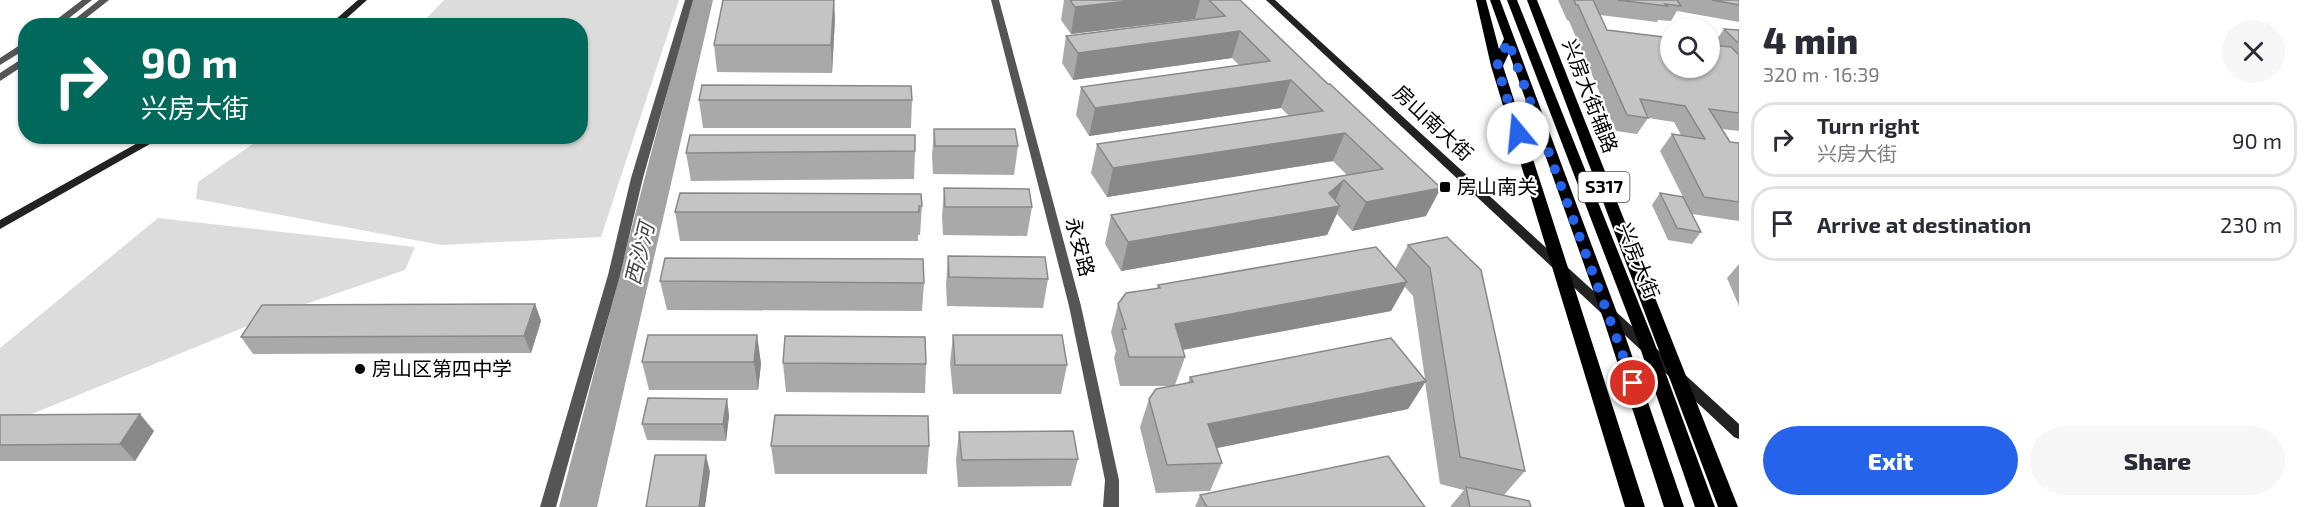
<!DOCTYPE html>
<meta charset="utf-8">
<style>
:root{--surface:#fff;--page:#f7f7f7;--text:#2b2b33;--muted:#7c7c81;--line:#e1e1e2;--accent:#2563eb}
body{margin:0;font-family:"Exo 2","Noto Sans SC",sans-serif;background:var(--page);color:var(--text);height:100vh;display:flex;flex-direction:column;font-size:22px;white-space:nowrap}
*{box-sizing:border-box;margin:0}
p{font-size:20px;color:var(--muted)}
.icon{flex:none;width:33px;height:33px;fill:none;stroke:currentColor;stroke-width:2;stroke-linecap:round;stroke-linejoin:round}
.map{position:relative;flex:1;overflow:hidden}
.sheet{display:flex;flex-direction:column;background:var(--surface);width:570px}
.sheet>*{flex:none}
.hud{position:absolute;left:18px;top:18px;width:570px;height:126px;border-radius:24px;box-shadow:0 2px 4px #0004;background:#00695c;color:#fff;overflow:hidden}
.fabs{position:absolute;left:1660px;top:18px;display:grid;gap:12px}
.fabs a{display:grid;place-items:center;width:60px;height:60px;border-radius:50%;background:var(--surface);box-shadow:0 2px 4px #0004;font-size:30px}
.pin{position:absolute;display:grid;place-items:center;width:51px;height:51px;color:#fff;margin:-26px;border:3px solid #fff;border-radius:50%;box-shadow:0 2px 6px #0007}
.me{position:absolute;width:66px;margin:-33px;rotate:343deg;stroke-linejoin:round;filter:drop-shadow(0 0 4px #0008)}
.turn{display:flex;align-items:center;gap:21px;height:126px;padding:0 24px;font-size:27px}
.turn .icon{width:78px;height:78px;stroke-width:2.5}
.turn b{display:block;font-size:42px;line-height:51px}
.round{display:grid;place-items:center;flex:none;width:63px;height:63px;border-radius:32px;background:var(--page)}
.summary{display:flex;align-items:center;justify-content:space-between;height:102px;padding:0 24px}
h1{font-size:36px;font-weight:800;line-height:45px}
.cta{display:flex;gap:12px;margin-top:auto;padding:12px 24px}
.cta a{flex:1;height:69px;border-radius:36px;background:var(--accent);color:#fff;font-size:24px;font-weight:800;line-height:69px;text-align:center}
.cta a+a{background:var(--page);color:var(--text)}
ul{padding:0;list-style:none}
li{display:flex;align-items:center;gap:18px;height:75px;margin:0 12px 9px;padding:0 12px;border:3px solid var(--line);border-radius:24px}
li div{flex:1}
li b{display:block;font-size:22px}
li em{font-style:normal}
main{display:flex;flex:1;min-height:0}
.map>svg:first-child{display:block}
.green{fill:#dcdcdc}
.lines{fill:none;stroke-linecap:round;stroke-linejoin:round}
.river{fill:#a3a3a3;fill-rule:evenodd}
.minor{fill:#555;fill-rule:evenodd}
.secondary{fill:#222;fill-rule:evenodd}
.primary{fill:#000;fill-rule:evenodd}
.wall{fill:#a9a9a9;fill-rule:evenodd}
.shaded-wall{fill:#898989}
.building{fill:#c4c4c4;stroke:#898989;stroke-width:1.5}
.route{stroke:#2563eb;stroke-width:10;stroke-dasharray:0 18}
.poi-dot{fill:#000;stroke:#fff;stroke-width:2}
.labels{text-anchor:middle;stroke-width:4.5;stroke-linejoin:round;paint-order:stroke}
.shield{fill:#fff;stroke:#4c4c4c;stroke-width:1.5}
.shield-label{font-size:18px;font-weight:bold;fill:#000}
.street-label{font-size:20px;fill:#000;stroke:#fff}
.poi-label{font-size:20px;fill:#000;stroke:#fff;text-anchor:start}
.water-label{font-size:21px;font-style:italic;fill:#444;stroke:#fff}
</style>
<main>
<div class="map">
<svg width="1739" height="507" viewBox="0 0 1739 507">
<rect width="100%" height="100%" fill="#fff"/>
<g class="green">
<path d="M444 0H679L601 237 441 245 196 199 198 182 263 137 580 136V26L420 25Z"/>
<path d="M158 218 415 247 405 270 282 312 0 427V348Z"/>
</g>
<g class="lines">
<path class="river" d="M691 0H713L597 507H559Z"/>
<g class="minor">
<path d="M82 0H92L59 26H48Z"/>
<path d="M99 0H109L76 26H66Z"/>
<path d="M685 0H693L643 178 620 275 556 507H540L608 275 631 178Z"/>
<path d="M991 0H999L1081 306 1119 480V507H1103L1105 480 1069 306Z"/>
<path d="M26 41V49L0 65V58Z"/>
<path d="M26 56V64L0 81V73Z"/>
</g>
<g class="secondary">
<path d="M358 0H367L338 26H328Z"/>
<path d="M1266 0H1275L1739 424V439L1734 437Z"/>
<path d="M150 136H164L0 229V220Z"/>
</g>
<g class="primary">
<path d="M1476 0H1486L1499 49 1504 39 1490 0H1500L1620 321 1684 507H1664L1604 321 1509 53 1503 66 1645 507H1625L1491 66Z"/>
<path d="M1507 0H1517L1653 339 1715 507H1695L1637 339Z"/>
<path d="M1527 0H1537L1738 507H1718Z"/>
</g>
</g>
<g class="wall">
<path d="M1064 0H1240L1426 216 1352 231 1337 214 1327 235 1121 271 1105 244 1111 215 1347 175 1333 161 1107 197 1091 173 1097 144 1289 116 1281 108 1089 136 1076 115 1081 87 1239 65 1232 58 1073 80 1062 63 1066 36 1196 20 1195 19 1071 34 1061 20Z"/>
<path d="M1558 0H1739V22L1677 11 1671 21 1658 20 1657 22 1600 15 1607 30 1671 68 1713 46V45L1724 29 1739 30V131L1721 129 1730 142 1739 143V221L1692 214 1701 232 1692 244 1668 240 1652 205 1660 193 1683 197 1660 151 1672 134 1681 135 1674 122 1648 118 1637 134 1616 131 1569 21 1567 20Z"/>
<path d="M835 18 832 73 717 72 714 45Z"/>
<path d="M699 100H912L911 128H703Z"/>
<path d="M934 129 1018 146 1014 175 933 174 932 157Z"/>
<path d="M915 151 914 179 691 181 686 153Z"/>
<path d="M944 188 1032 207 1027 236 943 235 942 217Z"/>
<path d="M922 206 920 235H918V241H680L675 212Z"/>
<path d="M1447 237 1525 471 1504 495 1531 507H1450L1464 490 1440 484 1425 382 1408 409 1217 448 1222 463 1210 491 1156 493 1140 427 1149 399 1173 386H1120L1114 358 1116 351 1111 332 1118 304 1157 288 1158 285 1395 269 1408 245ZM1405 287 1413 296 1425 379 1190 377 1188 383 1175 385 1185 357 1183 350 1391 311Z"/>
<path d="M948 256 1048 279 1043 308 947 306 946 285Z"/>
<path d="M1739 264V306L1727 278Z"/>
<path d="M660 281 924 283 922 311 667 310Z"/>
<path d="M535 304 541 321 531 353 253 354 241 337Z"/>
<path d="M757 335 761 364 758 390H649L642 362Z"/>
<path d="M953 335 1067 365 1061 394H953L950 363Z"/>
<path d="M783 363 926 364 925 393 786 392Z"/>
<path d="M727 399 729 416 726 441 647 440 642 424Z"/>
<path d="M0 415 154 431 135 461H0Z"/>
<path d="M959 432 1078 459 1071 486 958 487 956 460Z"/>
<path d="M771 446H929L927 474H775Z"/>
<path d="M1200 495 1425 507H1195Z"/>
</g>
<g class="shaded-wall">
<path d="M834 0 835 18 832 73 831 45Z"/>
<path d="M1136 0H1200L1195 19 1071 34 1075 7Z"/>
<path d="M1240 31 1232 58 1073 80 1078 53Z"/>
<path d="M1291 80 1281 108 1089 136 1095 108Z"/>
<path d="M1345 133 1333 161 1107 197 1113 168Z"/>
<path d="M1344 180 1332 208 1340 206 1327 235 1121 271 1128 242 1329 193Z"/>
<path d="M1441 188 1426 216 1352 231 1366 202Z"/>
<path d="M1407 282 1391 311 1165 353 1175 324Z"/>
<path d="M535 304 541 321 531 353 524 336Z"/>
<path d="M757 335 761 364 758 390 754 362Z"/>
<path d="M1426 381 1408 409 1197 452 1208 424Z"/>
<path d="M727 399 729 416 726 441 723 424Z"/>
<path d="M140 414 154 431 135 461 120 444Z"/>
<path d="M706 455 710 472 705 507H699Z"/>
</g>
<g class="building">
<path d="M723 0H834L831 45H714Z"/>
<path d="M1070 0H1136L1075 7Z"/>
<path d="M1209 0H1240L1328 84H1330L1441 188 1366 202 1344 180 1329 193 1340 206 1128 242 1111 215 1383 169 1345 133 1113 168 1097 144 1323 111 1291 80 1095 108 1081 87 1270 61 1240 31 1078 53 1066 36 1225 16Z"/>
<path d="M1574 0H1593L1607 30 1671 38V68H1710V45L1731 47 1739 55V113L1709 109 1730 142 1739 143V202L1704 197 1672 134 1705 139 1685 106 1640 99 1648 118 1627 115 1578 5H1576Z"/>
<path d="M1617 0H1677L1681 6 1665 4 1667 6Z"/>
<path d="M1712 0H1739V5Z"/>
<path d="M1724 29 1739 30V42H1737Z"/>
<path d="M702 85 911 86 912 100H699Z"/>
<path d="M934 129H1015L1018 146H935Z"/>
<path d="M690 135H915V151L686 153Z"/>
<path d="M944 188 1029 189 1032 207H945Z"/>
<path d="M680 193 921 194 922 206H919V212H675Z"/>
<path d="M1660 193 1683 197 1701 232 1677 228Z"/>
<path d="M1447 237 1481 270 1525 471 1460 457 1430 268 1408 245Z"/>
<path d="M1376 247 1407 282 1175 324 1185 357H1129L1122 329H1126L1118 304 1126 293 1160 288 1158 285Z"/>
<path d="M948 256 1045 257 1048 279 949 277Z"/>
<path d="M665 258 923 259 924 283 660 281Z"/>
<path d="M535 304 524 336 241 337 262 305Z"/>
<path d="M648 335H757L754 362H642Z"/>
<path d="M953 335H1062L1067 365H955Z"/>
<path d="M785 336 925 337 926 364 783 363Z"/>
<path d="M1391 338 1426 381 1208 424 1222 463 1167 465 1149 399 1156 389 1193 382 1190 377Z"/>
<path d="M648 398 727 399 723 424H642Z"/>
<path d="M140 414 120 444 0 445V415Z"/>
<path d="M775 415 928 416 929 446H771Z"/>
<path d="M1073 431 1078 459 962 460 959 432Z"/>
<path d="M655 455H706L699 507H646Z"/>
<path d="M1388 456 1425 507H1207L1200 495Z"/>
<path d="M1466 487 1529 501 1531 507H1470Z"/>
</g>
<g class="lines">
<path class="route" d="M1518 133 1497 66 1508 41 1633 383"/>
</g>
<g class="poi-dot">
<rect x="1439" y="181" width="12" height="12" rx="3"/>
<circle cx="360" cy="369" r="6"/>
</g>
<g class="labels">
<rect class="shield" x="1578.5" y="172" width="51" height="30" rx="4.5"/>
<g class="shield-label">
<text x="1604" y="193">S317</text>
</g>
<g class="street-label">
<text transform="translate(1590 96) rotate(69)" y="7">兴房大街辅路</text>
<text transform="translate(1433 123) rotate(43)" y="7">房山南大街</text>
<text transform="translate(1080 247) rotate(75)" y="7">永安路</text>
<text transform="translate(1638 261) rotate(68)" y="7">兴房大街</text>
</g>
<g class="poi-label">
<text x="1457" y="194">房山南关</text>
<text x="372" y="376">房山区第四中学</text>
</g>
<g class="water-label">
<text transform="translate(640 254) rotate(-76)" y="7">西沙河</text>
</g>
</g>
</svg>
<div class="fabs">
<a><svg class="icon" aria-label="search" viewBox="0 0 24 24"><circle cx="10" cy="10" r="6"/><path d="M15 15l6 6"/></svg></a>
</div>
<div class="pin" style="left:1633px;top:383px;background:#d93025"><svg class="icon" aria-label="arrive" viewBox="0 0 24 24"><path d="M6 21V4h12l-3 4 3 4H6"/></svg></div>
<svg class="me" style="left:1518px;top:133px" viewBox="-20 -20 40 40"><circle r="19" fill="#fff"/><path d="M0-13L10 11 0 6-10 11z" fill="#2563eb"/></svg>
<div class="hud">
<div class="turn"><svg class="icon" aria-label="right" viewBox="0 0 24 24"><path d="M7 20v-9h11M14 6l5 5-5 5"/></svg><div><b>90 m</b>兴房大街</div></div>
</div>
</div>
<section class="sheet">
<div class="summary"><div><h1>4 min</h1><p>320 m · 16:39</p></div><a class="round"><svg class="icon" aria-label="close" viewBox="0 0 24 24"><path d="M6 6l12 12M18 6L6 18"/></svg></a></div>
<ul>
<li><svg class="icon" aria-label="right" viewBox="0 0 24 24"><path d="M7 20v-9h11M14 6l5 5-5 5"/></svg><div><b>Turn right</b><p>兴房大街</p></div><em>90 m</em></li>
<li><svg class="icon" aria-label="arrive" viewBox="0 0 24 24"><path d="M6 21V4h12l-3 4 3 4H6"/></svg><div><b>Arrive at destination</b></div><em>230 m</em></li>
</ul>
<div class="cta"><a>Exit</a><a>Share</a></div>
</section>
</main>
